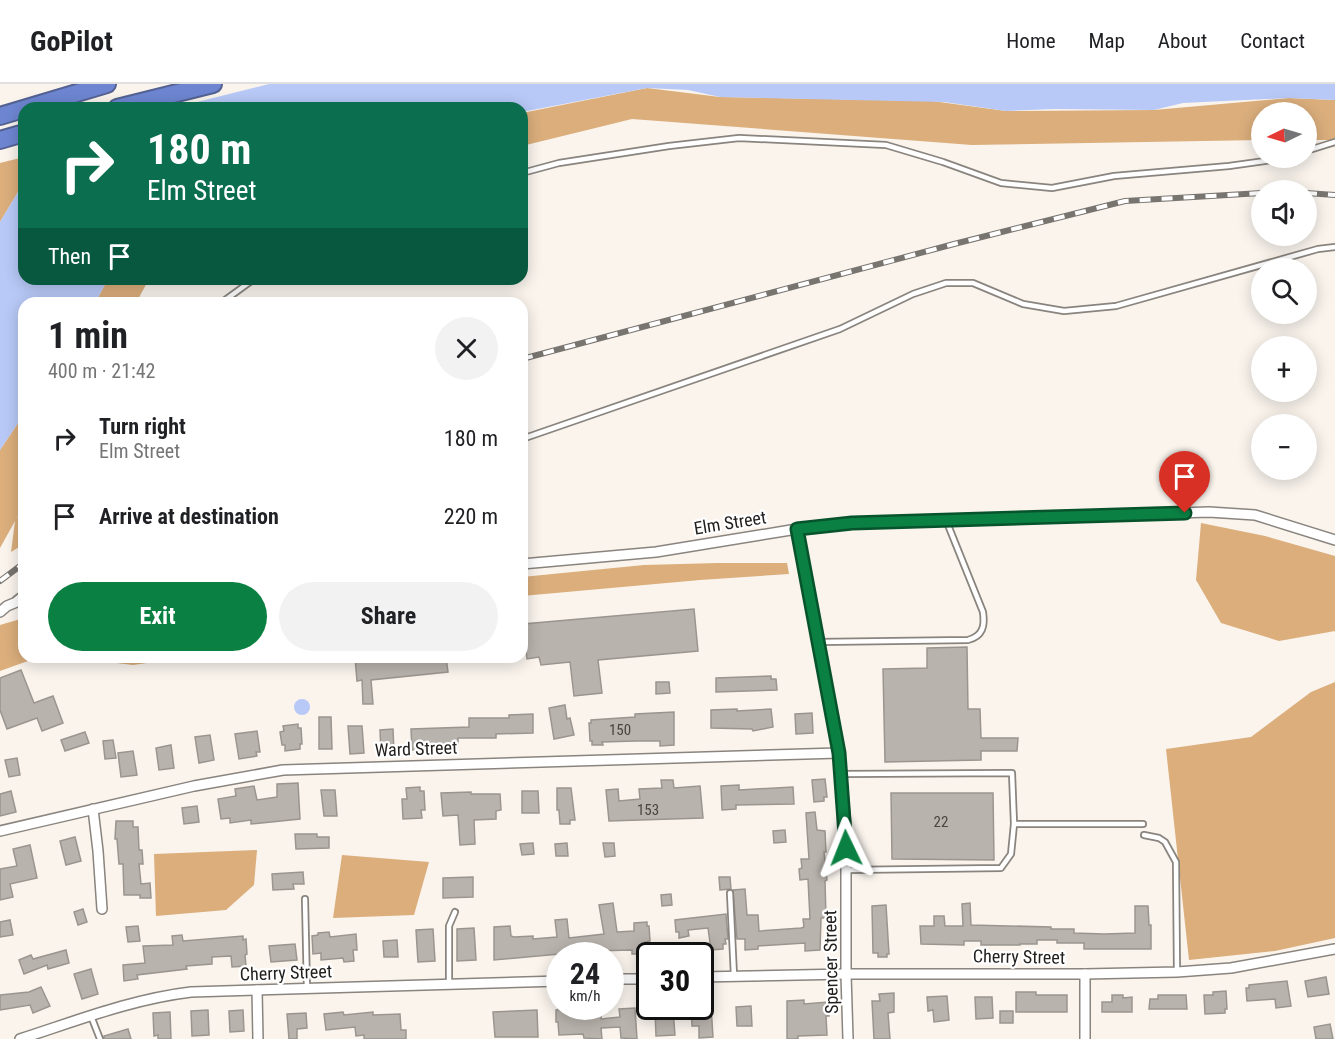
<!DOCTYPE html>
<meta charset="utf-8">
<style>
:root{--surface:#fff;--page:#f2f2f2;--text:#202124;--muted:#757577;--line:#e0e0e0;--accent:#0b8043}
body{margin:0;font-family:"Roboto Condensed",sans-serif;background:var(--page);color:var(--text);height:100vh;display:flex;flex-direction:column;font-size:22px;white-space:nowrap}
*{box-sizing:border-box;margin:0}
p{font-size:20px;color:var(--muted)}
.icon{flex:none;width:33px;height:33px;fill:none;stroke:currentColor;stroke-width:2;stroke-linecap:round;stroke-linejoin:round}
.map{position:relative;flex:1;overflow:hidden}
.details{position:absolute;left:18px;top:213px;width:510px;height:366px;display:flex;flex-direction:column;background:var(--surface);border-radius:18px;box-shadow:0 3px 15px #0003}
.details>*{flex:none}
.top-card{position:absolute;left:18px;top:18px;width:510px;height:183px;border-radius:18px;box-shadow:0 3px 15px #0003;background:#0b6e4f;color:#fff;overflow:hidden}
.needle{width:39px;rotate:265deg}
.fabs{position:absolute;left:1251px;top:18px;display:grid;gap:12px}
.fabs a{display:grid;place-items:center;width:66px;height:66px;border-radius:50%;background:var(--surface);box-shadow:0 3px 15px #0003;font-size:30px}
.speed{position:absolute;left:546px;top:858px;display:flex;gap:12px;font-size:30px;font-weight:700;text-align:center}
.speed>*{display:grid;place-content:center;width:78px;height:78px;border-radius:50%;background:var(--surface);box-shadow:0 3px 15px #0003;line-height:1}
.speed small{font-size:15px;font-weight:400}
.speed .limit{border:3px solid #111;border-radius:9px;background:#fff;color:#111}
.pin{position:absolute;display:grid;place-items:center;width:51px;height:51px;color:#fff;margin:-62px -26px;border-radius:50% 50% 50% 0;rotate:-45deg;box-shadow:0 0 6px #0007}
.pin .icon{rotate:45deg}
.me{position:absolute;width:66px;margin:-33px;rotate:358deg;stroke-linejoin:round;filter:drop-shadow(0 0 4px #0008)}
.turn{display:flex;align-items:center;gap:21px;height:126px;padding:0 30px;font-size:27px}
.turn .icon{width:78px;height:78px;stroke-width:2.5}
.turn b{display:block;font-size:42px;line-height:51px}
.then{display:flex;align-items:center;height:57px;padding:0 30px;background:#0003;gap:12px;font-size:22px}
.round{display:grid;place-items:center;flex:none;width:63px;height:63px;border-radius:32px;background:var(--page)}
.summary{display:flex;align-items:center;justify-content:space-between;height:102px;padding:0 30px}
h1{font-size:36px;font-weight:700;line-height:45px}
.action{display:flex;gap:12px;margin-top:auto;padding:12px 30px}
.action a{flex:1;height:69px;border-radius:36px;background:var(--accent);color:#fff;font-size:24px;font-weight:700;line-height:69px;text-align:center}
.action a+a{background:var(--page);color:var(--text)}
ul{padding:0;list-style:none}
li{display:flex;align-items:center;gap:18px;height:78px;padding:0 30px}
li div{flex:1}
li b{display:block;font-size:22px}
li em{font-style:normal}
header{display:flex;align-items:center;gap:36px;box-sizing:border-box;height:84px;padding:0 30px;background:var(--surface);border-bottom:2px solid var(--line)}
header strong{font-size:28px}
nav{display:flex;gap:33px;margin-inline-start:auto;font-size:21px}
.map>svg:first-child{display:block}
.forest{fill:#dbae7c}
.water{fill:#b8c9f7}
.building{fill:#b9b3ad;stroke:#9b958f;stroke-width:1.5}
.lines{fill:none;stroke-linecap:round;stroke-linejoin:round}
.lane-casing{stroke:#89847e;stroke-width:8}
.street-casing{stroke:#89847e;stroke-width:12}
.highway-casing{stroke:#536293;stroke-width:20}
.lane{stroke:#fff;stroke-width:4.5}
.street{stroke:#fff;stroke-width:9}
.highway{stroke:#6e86d2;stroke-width:16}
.rail-casing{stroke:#787470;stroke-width:6}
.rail{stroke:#fff;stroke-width:4;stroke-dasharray:11;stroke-linecap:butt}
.route-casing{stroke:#07532c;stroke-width:15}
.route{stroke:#0b8043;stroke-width:10}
.labels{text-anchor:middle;stroke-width:4.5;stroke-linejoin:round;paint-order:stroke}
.number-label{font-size:15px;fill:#484542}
.street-label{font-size:18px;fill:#22201e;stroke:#fff}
</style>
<header>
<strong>GoPilot</strong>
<nav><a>Home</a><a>Map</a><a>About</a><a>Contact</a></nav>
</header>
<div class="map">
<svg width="1335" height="955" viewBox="0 0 1335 955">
<rect width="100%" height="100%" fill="#faf4ed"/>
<g class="forest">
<path d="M647 4 720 13 932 17 1006 27 1154 26 1289 14 1335 16V56H1307L1306 28H1262L1261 56 972 61 632 35 522 62V29Z"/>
<path d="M24 73V98L0 138V79Z"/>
<path d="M108 195H149L136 219H95Z"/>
<path d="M24 330V421L17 434 24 431V460L11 468 15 437 0 464V366Z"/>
<path d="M1201 439 1265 452 1335 472V547L1279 557 1221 539 1196 496Z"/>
<path d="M718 479H787L789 490 700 496 522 512V493L644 481Z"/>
<path d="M24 534V573H39L0 587V541Z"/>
<path d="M67 573H188L133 581Z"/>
<path d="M1335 598V854L1275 867 1189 876 1166 665 1251 653 1311 608Z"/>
<path d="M257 766 254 801 226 826 156 832 154 770Z"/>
<path d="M342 771 429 778 414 831 333 834Z"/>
</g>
<g class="water">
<path d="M269 0H1335V16L1289 14 1183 19 1154 26 1054 25 1006 27 944 18 720 13 688 6 647 4 522 28V24H173Z"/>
<path d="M24 98V195H108L95 219H24V330L0 366V138Z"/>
<circle cx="302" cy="623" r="8"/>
</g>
<g class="building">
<path d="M694 525 698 567 598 576 602 609 574 612 570 578 541 581 539 573 527 575 523 540Z"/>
<path d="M967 563 968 625H980L981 654H1018L1017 667H981V676L885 678 883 585 927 584V564Z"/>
<path d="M355 573H446L448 588 371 596 373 620H363L362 596 357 597Z"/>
<path d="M21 586 34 619 53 612 63 639 42 647 37 634 7 645 0 626V594Z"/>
<path d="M771 592V595H776L777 606 716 608V594Z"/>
<path d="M656 598H669L670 609 656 610Z"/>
<path d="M565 621 567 635 570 634 574 651 554 655 549 624Z"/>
<path d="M737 625V627L771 625 773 643 753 647 752 645 711 644V626Z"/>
<path d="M674 628V661L660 662V657H635L602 658 603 661H592V657H590L589 639H591V636L635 633V630Z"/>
<path d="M812 629 813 649 796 650 795 630Z"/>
<path d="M533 630V649L496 650V654H458V661L429 662V668L418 669V665L412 666 411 645 469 643V634H509V631Z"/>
<path d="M319 633H331L332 665H319Z"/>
<path d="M298 640V644H301L302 660H300V665L285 667V661H282L280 648 284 647 283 642Z"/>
<path d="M348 642H362L364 669 350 670Z"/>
<path d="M393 645 394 669H381L380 646Z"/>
<path d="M257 647 260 668H256L257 672 239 675 235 650Z"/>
<path d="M85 648 89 659 65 667 61 656Z"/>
<path d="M210 651 214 676 199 679 195 653Z"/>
<path d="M113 656 116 674 105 675 103 657Z"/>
<path d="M171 661 174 684 159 686 156 664Z"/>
<path d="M133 667 137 691 121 693 118 669Z"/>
<path d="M17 674 20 691 9 693 5 676Z"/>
<path d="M825 695 827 713H824V717L814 718 812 696Z"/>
<path d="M661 696H673L674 704 700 702 703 734 609 737 606 706 618 705 619 717 640 715 639 705 662 704Z"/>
<path d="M298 699 300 735 251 740V736L230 739V734L221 735 218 715 236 712 235 705 254 702 257 716 277 713V700Z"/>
<path d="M739 701V706L793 703 794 720 736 721V725L722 726 721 702Z"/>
<path d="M420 703V707H424L425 726H421L422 734 403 735 402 715H407L406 704Z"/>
<path d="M557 704H571L575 736H570V740H560L559 726H557Z"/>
<path d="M321 706H335L337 732H324Z"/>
<path d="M11 707 16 728 0 732V710Z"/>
<path d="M522 707H538L539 729H522Z"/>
<path d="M471 708V710H500L501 726 496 727V735L474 736 475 760 460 761 458 731 443 732 441 709Z"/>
<path d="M891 709H993L994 776 892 775Z"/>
<path d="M197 722 199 738 184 740 182 724Z"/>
<path d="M815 728 817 746 825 747 826 768H824L827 796 825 797 826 834H821L820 866 805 867V859L758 862V865L745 866V855H737L733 806 745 805 747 831H758L759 847 801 844 804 843 803 835H810L808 795 800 796 799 785 802 784 801 775H809L806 729Z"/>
<path d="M116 737H133V743H138L139 766H142L143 780H139L141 800 150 799 151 814H140V811H124L123 780H119L117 755H115Z"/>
<path d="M785 746 786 758 774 759 773 747Z"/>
<path d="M295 750H317V753H329V764L296 765Z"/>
<path d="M75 753 81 777 66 781 60 757Z"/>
<path d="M533 759 534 770 522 771 520 760Z"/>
<path d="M567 759 568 772H556L555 760Z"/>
<path d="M603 759H614L615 772 605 773Z"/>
<path d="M30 761 37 794 10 800 13 813 0 816V785L17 782 13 765Z"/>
<path d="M303 788 304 800H293L294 805 273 806 272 790Z"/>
<path d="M473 793V813L443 814V794Z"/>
<path d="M719 793H730L731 805 720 806Z"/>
<path d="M671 810 672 821 662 822 661 811Z"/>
<path d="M613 819 617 848 634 847V839L647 838V842H649L650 857 645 858 646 870H632V866L593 867 494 876V843L510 842 511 852 514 853 533 852V855L557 853 555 836 567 835 569 854 604 850 599 821Z"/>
<path d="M970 819 971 841 1051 843V845H1074V849L1104 850 1135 849V822H1148L1149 841H1151V865H1084V859H1057V856H1037V860H1020V861H981V857H964V861L921 860 920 842H934V832H944L945 842H963L962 820Z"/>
<path d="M886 821 889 870H887V873H878V869H873L872 822Z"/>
<path d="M83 825 87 838 78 841 74 828Z"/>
<path d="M726 830 728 855H725L726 860H723V865L711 866 708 844 688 846 689 852 679 854V848H676L675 836Z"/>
<path d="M10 836 13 851 0 853V838Z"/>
<path d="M138 842 140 857 128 858 126 843Z"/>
<path d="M474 844 476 876 457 877V845Z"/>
<path d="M433 845 435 877 418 878 416 846Z"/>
<path d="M329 848 330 853 356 850 357 866H353L354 877 344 878 343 874 321 876V869L313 870 312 852 318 851V849Z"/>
<path d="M182 851 183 857 243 852V856L246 855 247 870 245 871 246 882 232 883 231 872 212 873V880L186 882 187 885 137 891 138 895 124 897 123 881 145 879 143 862 173 861 172 852Z"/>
<path d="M397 856 398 873H384L383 857Z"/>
<path d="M295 860 297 876 271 878 269 862Z"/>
<path d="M66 866 69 879 48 885 47 881 24 890 19 876 31 871 33 875Z"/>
<path d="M91 885 98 910 82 915 74 890Z"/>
<path d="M1326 893 1329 910 1308 913 1305 897Z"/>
<path d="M1287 897 1291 922 1276 924 1275 915 1247 917 1246 904H1249V901Z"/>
<path d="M41 903 50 922 33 929 30 921 0 926V911L29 908Z"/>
<path d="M1226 907 1227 925H1225V929L1205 930 1204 911H1213V908Z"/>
<path d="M1016 908H1036V911H1067V928H1016Z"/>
<path d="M894 909V928L888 929 890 955H874L872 917H880L879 910Z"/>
<path d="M1112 911H1123V914L1132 913V928H1102V918H1112Z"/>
<path d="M1158 911H1186L1187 925H1149L1150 915H1158Z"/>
<path d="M947 912 949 936 934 938 933 926 928 927 927 913Z"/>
<path d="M975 913H992L993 934 976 935Z"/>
<path d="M804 916V920L828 918 829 932H826L827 951 798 952V955H787V917Z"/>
<path d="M700 921H711L713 953 699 954V942H692L691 922Z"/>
<path d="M558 922H573V929L601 927V935L620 933 619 925 635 924 637 955 621 954 620 943 601 944 602 955 584 954 583 950 559 951 558 938H556V926H558Z"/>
<path d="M751 922 752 942H737L736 923Z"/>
<path d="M208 926 209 951 192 952 191 927Z"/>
<path d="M243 926 244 947 230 948 229 927Z"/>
<path d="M537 926 538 953H495L493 928Z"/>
<path d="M673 926 675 951 656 952 655 927Z"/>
<rect x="1000" y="927" width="13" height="12"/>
<path d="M170 928 171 955H158V951L154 952 153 929Z"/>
<path d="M343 928 344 931 373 928V931L400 930 401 946H406V955H364V951L356 952 355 943 326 946 324 930Z"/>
<path d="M306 929 307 944 297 945V955H289L287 930Z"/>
<path d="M1330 940 1333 955H1316L1314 943Z"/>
<path d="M128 945 131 955H104V952Z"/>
</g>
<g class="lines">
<defs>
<g id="lane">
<path d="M1306 67 1335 58"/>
<path d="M522 89 559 79 669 62 739 54 886 61 943 78 1001 99 1052 104 1114 92 1229 82 1286 74"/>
<path d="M221 219 254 195"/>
<path d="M522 355 840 245 913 210 946 199H973L1023 220 1064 227 1116 222 1318 165 1335 163"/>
<path d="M16 515 24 509"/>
<path d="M818 558 968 556C983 552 985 542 983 528L946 436"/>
<path d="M841 690 1012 689 1014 740 1011 770 1001 784 847 786"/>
<path d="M1014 740H1143"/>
<path d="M1144 751 1159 754 1165 758 1176 778 1177 888"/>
<path d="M730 809 734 892"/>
<path d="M305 815 307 905"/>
<path d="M449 901V842L455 828"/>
<path d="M91 932 100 955"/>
</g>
<g id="street">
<path d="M797 445 839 669 846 743V890L848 955"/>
<path d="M522 480 656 468 797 445 852 439 1209 428 1255 431 1335 456"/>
<path d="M0 528 7 522 24 515"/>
<path d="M93 725 98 767 102 825"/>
<path d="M0 747 194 702 283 686 839 669"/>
<path d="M1085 890V955"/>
<path d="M700 893 846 890H1085L1177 888 1231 884 1335 865"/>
<path d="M610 895H650"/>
<path d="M257 906 258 955"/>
<path d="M20 955C76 937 132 915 191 908L560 897"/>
</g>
<g id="highway">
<path d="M117 24 213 0"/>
<path d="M0 32 107 0"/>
<path d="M0 56 24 49"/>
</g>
</defs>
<use href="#lane" class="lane-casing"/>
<use href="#street" class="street-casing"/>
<use href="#highway" class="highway-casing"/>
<use href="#lane" class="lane"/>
<use href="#street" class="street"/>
<use href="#highway" class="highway"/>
<defs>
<g id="rail">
<path d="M1306 109 1335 111"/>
<path d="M522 275 954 160 1125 117 1262 109"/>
<path d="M0 497 24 479"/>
</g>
</defs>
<use href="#rail" class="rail-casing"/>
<use href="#rail" class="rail"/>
</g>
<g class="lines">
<defs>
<path id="route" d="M846 764 839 669 797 445 852 439 1185 429"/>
</defs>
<use href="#route" class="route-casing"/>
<use href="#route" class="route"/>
</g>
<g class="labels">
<g class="number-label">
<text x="620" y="651">150</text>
<text x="648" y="731">153</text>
<text x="941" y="743">22</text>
</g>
<g class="street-label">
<text transform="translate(730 439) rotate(-9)" y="6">Elm Street</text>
<text transform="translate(416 665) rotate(-2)" y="6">Ward Street</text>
<text transform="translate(1019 873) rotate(1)" y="6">Cherry Street</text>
<text transform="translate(831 878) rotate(-91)" y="6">Spencer Street</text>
<text transform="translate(286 889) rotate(-2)" y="6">Cherry Street</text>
</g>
</g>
</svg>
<div class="fabs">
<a><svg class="needle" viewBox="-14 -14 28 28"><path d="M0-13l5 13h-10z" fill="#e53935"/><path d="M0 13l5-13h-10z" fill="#757577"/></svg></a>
<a><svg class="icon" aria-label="sound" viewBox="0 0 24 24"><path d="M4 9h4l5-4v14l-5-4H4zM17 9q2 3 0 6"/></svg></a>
<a><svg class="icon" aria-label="search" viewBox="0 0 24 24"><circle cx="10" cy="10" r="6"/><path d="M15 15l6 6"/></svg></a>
<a>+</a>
<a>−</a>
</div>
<div class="speed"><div>24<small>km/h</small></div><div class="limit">30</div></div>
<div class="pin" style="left:1185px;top:429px;background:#d93025"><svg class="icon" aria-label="arrive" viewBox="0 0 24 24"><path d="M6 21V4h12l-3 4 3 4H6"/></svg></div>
<svg class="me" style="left:846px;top:764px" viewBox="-20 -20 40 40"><path d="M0-17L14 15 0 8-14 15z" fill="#0b8043" stroke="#fff" stroke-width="4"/></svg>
<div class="top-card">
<div class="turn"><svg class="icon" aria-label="right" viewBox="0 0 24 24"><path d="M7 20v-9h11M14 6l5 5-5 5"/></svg><div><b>180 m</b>Elm Street</div></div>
<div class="then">Then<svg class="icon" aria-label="arrive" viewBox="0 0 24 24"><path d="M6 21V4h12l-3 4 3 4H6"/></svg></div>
</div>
<section class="details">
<div class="summary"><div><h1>1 min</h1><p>400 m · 21:42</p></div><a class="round"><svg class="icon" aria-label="close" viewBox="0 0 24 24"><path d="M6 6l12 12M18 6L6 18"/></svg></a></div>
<ul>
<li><svg class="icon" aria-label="right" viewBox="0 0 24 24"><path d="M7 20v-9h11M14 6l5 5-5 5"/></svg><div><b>Turn right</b><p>Elm Street</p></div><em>180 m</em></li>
<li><svg class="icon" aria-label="arrive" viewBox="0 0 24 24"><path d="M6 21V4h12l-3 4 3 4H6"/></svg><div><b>Arrive at destination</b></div><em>220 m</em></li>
</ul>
<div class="action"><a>Exit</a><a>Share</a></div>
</section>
</div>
